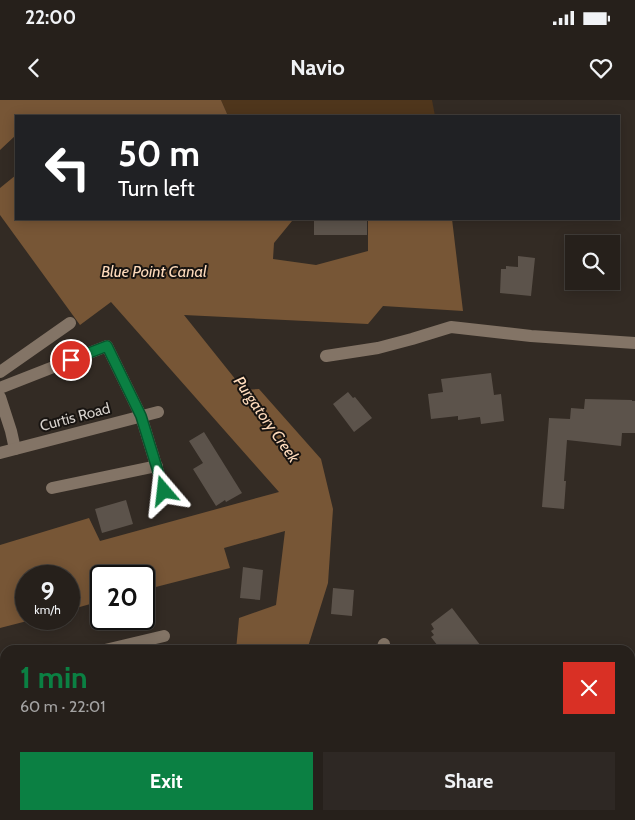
<!DOCTYPE html>
<meta charset="utf-8">
<style>
:root{--surface:#26201b;--page:#2e2824;--text:#f1f3f6;--muted:#a4a3a3;--line:#423e3a;--accent:#0b8043}
body{margin:0;font-family:Cabin,sans-serif;background:var(--page);color:var(--text);height:100vh;display:flex;flex-direction:column;font-size:19px;white-space:nowrap}
*{box-sizing:border-box;margin:0}
p{font-size:16px;color:var(--muted)}
.icon{flex:none;width:28px;height:28px;fill:none;stroke:currentColor;stroke-width:2;stroke-linecap:round;stroke-linejoin:round}
.map{position:relative;flex:1;overflow:hidden}
.side{position:absolute;left:0px;top:545px;width:635px;height:175px;display:flex;flex-direction:column;background:var(--surface);border-radius:15px 15px 0 0;box-shadow:0 2px 12px #0003,0 0 0 1px var(--line)}
.side>*{flex:none}
.banner{position:absolute;left:15px;top:15px;width:605px;height:105px;border-radius:0px;box-shadow:0 2px 12px #0003,0 0 0 1px var(--line);background:#202124;color:#fff;overflow:hidden}
.tools{position:absolute;left:565px;top:135px;display:grid;gap:10px}
.tools a{display:grid;place-items:center;width:55px;height:55px;border-radius:0px;background:var(--surface);box-shadow:0 2px 12px #0003,0 0 0 1px var(--line);font-size:25px}
.speed{position:absolute;left:15px;top:465px;display:flex;gap:10px;font-size:25px;font-weight:700;text-align:center}
.speed>*{display:grid;place-content:center;width:65px;height:65px;border-radius:50%;background:var(--surface);box-shadow:0 2px 12px #0003,0 0 0 1px var(--line);line-height:1}
.speed small{font-size:12px;font-weight:400}
.speed .limit{border:2px solid #111;border-radius:8px;background:#fff;color:#111}
.pin{position:absolute;display:grid;place-items:center;width:42px;height:42px;color:#fff;margin:-21px;border:2px solid #fff;border-radius:50%;box-shadow:0 1px 5px #0007}
.me{position:absolute;width:55px;margin:-28px;rotate:343deg;stroke-linejoin:round;filter:drop-shadow(0 0 4px #0008)}
.turn{display:flex;align-items:center;gap:18px;height:105px;padding:0 20px;font-size:22px}
.turn .icon{width:65px;height:65px;stroke-width:2.5}
.turn b{display:block;font-size:35px;line-height:42px}
.round{display:grid;place-items:center;flex:none;width:52px;height:52px;border-radius:0px;background:var(--page)}
.overview{display:flex;align-items:center;justify-content:space-between;height:85px;padding:0 20px}
h1{font-size:30px;font-weight:800;line-height:38px;color:var(--accent)}
.primary-button{display:flex;gap:10px;margin-top:auto;padding:10px 20px}
.primary-button a{flex:1;height:58px;border-radius:0px;background:var(--accent);color:#fff;font-size:20px;font-weight:800;line-height:58px;text-align:center}
.primary-button a+a{background:var(--page);color:var(--text)}
.status{display:flex;justify-content:space-between;align-items:center;height:35px;padding:0 25px;background:var(--surface);direction:ltr}
.status svg{height:14px;fill:currentColor}
header{display:flex;justify-content:space-between;align-items:center;height:65px;padding:0 20px;background:var(--surface);font-size:22px;font-weight:800}
.map>svg:first-child{display:block}
.green{fill:#4f361c}
.water{fill:#775636}
.building{fill:#5c534b}
.lines{fill:none;stroke-linecap:round;stroke-linejoin:round}
.minor{stroke:#837466;stroke-width:12}
.major{stroke:#daba9d;stroke-width:12}
.route-casing{stroke:#07532c;stroke-width:12}
.route{stroke:#0b8043;stroke-width:9}
.labels{text-anchor:middle;stroke-width:4;stroke-linejoin:round;paint-order:stroke}
.street-label{font-size:15px;fill:#d6d1cc;stroke:#181411}
.water-label{font-size:16px;font-style:italic;fill:#fedbbc;stroke:#181411}
</style>
<div class="status"><b>22:00</b><svg viewBox="0 0 49 12"><path d="M0 12V9h3v3zM5 12V6h3v6zM10 12V3h3v9zM15 12V0h3v12zM26 1h20v11H26zM47 4h2v5h-2z"/></svg></div>
<header><svg class="icon" aria-label="back" viewBox="0 0 24 24"><path d="M15 5l-7 7 7 7"/></svg>Navio<svg class="icon" aria-label="heart" viewBox="0 0 24 24"><path d="M12 20l-8-8c-3-5 5-10 8-4 3-6 11-1 8 4z"/></svg></header>
<div class="map">
<svg width="635" height="720" viewBox="0 0 635 720">
<rect width="100%" height="100%" fill="#332b24"/>
<path class="green" d="M221 0H432L435 16H228Z"/>
<g class="water">
<path d="M0 0H221L228 16H16V35L0 50Z"/>
<path d="M16 75V119H299L292 121 274 143 273 159 316 165 368 151V119H452L463 211 383 206 368 224 184 215 244 290 259 289 321 359 333 409 328 483 307 550H236L239 518 276 505 285 431 224 448 230 468 144 490V476H101V501L69 510V476H26V519H35L0 528V445L89 418 100 441 279 392 111 202 80 225 0 115V88Z"/>
<path d="M5 671V715H85L66 720H0V672Z"/>
<path d="M196 715H246L244 720H194Z"/>
</g>
<g class="building">
<rect x="314" y="119" width="53" height="16"/>
<path d="M518 156 535 158 531 196 500 193 501 169H506V166L518 167Z"/>
<path d="M491 273 494 295 501 294 504 321 481 324 480 317 458 320V316L431 319 428 294 443 292 441 279Z"/>
<path d="M348 292 353 298 355 297 372 318 354 332 333 304Z"/>
<path d="M585 299 632 300V301H635V333H622L621 346 567 340 564 381H566L564 409 542 407 549 318 570 319 571 308 584 309Z"/>
<path d="M204 332 242 393 226 402 225 400 216 406 193 369 203 363 189 341Z"/>
<path d="M126 400 133 424 102 433 95 409Z"/>
<path d="M243 467 263 470 260 500 240 498Z"/>
<path d="M333 488 354 490 352 516 331 514Z"/>
<path d="M452 508 484 550H441L431 537 434 535 431 531 434 529 431 524Z"/>
</g>
<g class="lines">
<g class="minor">
<path d="M326 256 378 248 412 239 451 227 531 236 635 243"/>
<path d="M0 272 70 223"/>
<path d="M0 288 107 246 141 316 164 391"/>
<path d="M0 297 11 331 15 349"/>
<path d="M0 353 158 312"/>
<path d="M52 388 157 366"/>
<path d="M105 550 164 536"/>
<path d="M382 550 384 544"/>
<path d="M0 575 5 574"/>
<path d="M634 720 635 715"/>
</g>
<g class="major">
<path d="M630 583 635 579"/>
<path d="M454 720 461 715"/>
</g>
</g>
<g class="lines">
<defs>
<path id="route" d="M71 260 107 246 141 316 164 391"/>
</defs>
<use href="#route" class="route-casing"/>
<use href="#route" class="route"/>
</g>
<g class="labels">
<g class="street-label">
<text transform="translate(75 317) rotate(-15)" y="5">Curtis Road</text>
</g>
<g class="water-label">
<text x="154" y="177">Blue Point Canal</text>
<text transform="translate(267 319) rotate(55)" y="6">Purgatory Creek</text>
</g>
</g>
</svg>
<div class="tools">
<a><svg class="icon" aria-label="search" viewBox="0 0 24 24"><circle cx="10" cy="10" r="6"/><path d="M15 15l6 6"/></svg></a>
</div>
<div class="speed"><div>9<small>km/h</small></div><div class="limit">20</div></div>
<div class="pin" style="left:71px;top:260px;background:#d93025"><svg class="icon" aria-label="arrive" viewBox="0 0 24 24"><path d="M6 21V4h12l-3 4 3 4H6"/></svg></div>
<svg class="me" style="left:164px;top:391px" viewBox="-20 -20 40 40"><path d="M0-17L14 15 0 8-14 15z" fill="#0b8043" stroke="#fff" stroke-width="4"/></svg>
<div class="banner">
<div class="turn"><svg class="icon" aria-label="left" viewBox="0 0 24 24"><path d="M17 20v-9H6M10 6l-5 5 5 5"/></svg><div><b>50 m</b>Turn left</div></div>
</div>
<section class="side">
<div class="overview"><div><h1>1 min</h1><p>60 m · 22:01</p></div><a class="round" style="background:#d93025;color:#fff"><svg class="icon" aria-label="close" viewBox="0 0 24 24"><path d="M6 6l12 12M18 6L6 18"/></svg></a></div>
<div class="primary-button"><a>Exit</a><a>Share</a></div>
</section>
</div>
